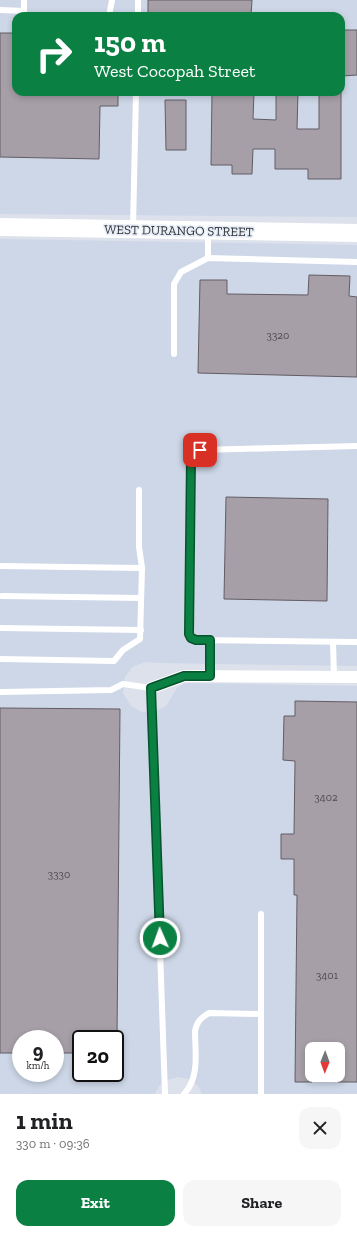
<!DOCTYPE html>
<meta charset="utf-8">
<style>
:root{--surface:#fff;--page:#f6f6f6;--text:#202124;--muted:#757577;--accent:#0b8043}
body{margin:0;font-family:"Zilla Slab",serif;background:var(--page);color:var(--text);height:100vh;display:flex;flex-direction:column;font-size:15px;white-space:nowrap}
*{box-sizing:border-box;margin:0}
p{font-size:13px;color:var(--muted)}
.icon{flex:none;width:22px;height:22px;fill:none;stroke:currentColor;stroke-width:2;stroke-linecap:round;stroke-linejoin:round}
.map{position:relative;height:1094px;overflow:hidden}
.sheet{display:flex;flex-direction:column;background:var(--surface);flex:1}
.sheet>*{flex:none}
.hud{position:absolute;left:12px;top:12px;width:333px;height:84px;border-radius:12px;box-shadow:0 2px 6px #0003;background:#0b8043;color:#fff;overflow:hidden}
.needle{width:26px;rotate:181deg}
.fabs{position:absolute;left:305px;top:1042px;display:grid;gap:8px}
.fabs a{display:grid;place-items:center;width:40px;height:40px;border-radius:8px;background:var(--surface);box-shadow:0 2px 6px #0003;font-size:20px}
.speed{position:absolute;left:12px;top:1030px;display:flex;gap:8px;font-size:20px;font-weight:700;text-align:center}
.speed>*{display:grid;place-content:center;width:52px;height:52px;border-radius:50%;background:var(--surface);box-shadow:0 2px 6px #0003;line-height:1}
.speed small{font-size:10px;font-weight:400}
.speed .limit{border:2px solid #111;border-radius:6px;background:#fff;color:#111}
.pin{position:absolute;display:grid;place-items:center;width:34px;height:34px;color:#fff;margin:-17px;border-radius:8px;box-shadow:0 2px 6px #0006}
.me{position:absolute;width:44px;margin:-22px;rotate:358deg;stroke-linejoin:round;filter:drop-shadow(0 0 3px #0008)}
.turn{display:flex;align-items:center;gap:14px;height:84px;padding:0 16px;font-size:18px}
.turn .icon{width:52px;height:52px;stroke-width:2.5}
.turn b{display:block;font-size:28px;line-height:34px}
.round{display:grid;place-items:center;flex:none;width:42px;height:42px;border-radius:12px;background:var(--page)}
.headline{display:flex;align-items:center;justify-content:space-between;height:68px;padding:0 16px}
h1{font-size:24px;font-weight:700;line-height:30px}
.action{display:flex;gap:8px;margin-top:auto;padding:8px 16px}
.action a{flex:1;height:46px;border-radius:12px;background:var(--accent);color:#fff;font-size:16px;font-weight:700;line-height:46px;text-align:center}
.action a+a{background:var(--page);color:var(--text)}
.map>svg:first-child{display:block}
.built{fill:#cdd7e7;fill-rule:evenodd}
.building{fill:#a69fa7;stroke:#635c64}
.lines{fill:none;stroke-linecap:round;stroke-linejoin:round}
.lane{stroke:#fff;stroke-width:6}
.street{stroke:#fff;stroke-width:12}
.secondary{stroke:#fff;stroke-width:18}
.route-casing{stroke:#07532c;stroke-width:10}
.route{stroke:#0b8043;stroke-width:7}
.labels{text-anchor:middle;stroke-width:3.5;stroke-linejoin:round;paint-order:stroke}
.number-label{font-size:11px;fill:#4e4d52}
.street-label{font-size:13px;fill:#303236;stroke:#e9eff9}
</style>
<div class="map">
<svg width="357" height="1094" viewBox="0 0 357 1094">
<rect width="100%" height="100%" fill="#dce1eb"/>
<g class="built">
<path d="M0 0H357V217L0 214ZM16 16H341V92H16Z"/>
<path d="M0 239 357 245V666L159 663 145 662 132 667 125 677 123 693 131 706 142 712 156 711 166 706 177 688 185 683 357 686V1094H202L198 1086 189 1079 178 1077 167 1080 159 1086 155 1094H0ZM21 1039H55V1073H21ZM81 1039H115V1073H81ZM312 1049H338V1075H312Z"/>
</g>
<g class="building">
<path d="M148 0H252L251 16 148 14Z"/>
<path d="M341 30H357V75L342 76Z"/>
<path d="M0 33H16V92H118V106H100L99 159 0 157Z"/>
<path d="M212 92H254L253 119 276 120V92H298L297 129H319V92H341V179H308V169H275V149H253L252 174H232V165H211Z"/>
<path d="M165 100H186V150H166Z"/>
<path d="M309 275 350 276 349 296 357 297V377L198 373 200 280H227V294L308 295Z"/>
<path d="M226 497 328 499 327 601 224 599Z"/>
<path d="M295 701 357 702V1082H338V1049H312V1082H295L297 895H294V859H281V834H294L295 761 283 760 284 716H295Z"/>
<path d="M0 708 120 709 117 1039H81V1053H55V1039H21V1053H0Z"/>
</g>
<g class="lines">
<g class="lane">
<path d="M0 10 24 11V0"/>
<path d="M109 16 112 0"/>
<path d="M138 16V0"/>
<path d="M133 228 136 92"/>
<path d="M208 258V232"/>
<path d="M174 354V284L181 272 208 258 357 262"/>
<path d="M357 446 200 450 193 452 191 458 189 634 191 638 196 640 357 642"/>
<path d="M139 490V547L142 568"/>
<path d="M0 566 142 568 140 639 123 650 114 661 0 659"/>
<path d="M2 596 141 598"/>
<path d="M0 628 141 630"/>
<path d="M210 640V676"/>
<path d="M333 642 334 677"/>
<path d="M0 692 111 690 123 684 151 688 165 1094"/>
<path d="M261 1014V914"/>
<path d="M184 1094C200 1077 195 1052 195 1031 197 1021 201 1018 209 1013L261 1014V1094"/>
</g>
<path class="street" d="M151 688 184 676 357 677"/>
<path class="secondary" d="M0 227 357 233"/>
</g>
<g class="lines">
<defs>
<path id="route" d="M160 938 151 688 184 676H210V640H196L191 638 189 634 191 458 193 452 200 450"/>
</defs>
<use href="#route" class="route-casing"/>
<use href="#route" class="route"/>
</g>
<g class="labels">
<g class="number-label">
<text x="278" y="339">3320</text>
<text x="326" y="801">3402</text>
<text x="59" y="878">3330</text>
<text x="327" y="979">3401</text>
</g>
<g class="street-label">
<text transform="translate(179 230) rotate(1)" y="5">WEST DURANGO STREET</text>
</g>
</g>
</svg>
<div class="fabs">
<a><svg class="needle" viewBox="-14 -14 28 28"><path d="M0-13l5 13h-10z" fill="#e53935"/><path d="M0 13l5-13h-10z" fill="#757577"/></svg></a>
</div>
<div class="speed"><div>9<small>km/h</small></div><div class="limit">20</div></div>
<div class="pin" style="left:200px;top:450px;background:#d93025"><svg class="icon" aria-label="arrive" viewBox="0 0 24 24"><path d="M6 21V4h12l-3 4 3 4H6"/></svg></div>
<svg class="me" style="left:160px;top:938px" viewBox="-20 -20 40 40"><circle r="17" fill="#0b8043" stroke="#fff" stroke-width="3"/><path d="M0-11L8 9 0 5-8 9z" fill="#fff"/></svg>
<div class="hud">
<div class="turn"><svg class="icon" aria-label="right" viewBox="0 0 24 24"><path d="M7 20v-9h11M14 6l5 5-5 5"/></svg><div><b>150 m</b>West Cocopah Street</div></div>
</div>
</div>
<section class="sheet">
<div class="headline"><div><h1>1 min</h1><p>330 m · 09:36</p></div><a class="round"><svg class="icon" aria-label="close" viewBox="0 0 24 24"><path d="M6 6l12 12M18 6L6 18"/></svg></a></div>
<div class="action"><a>Exit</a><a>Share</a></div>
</section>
